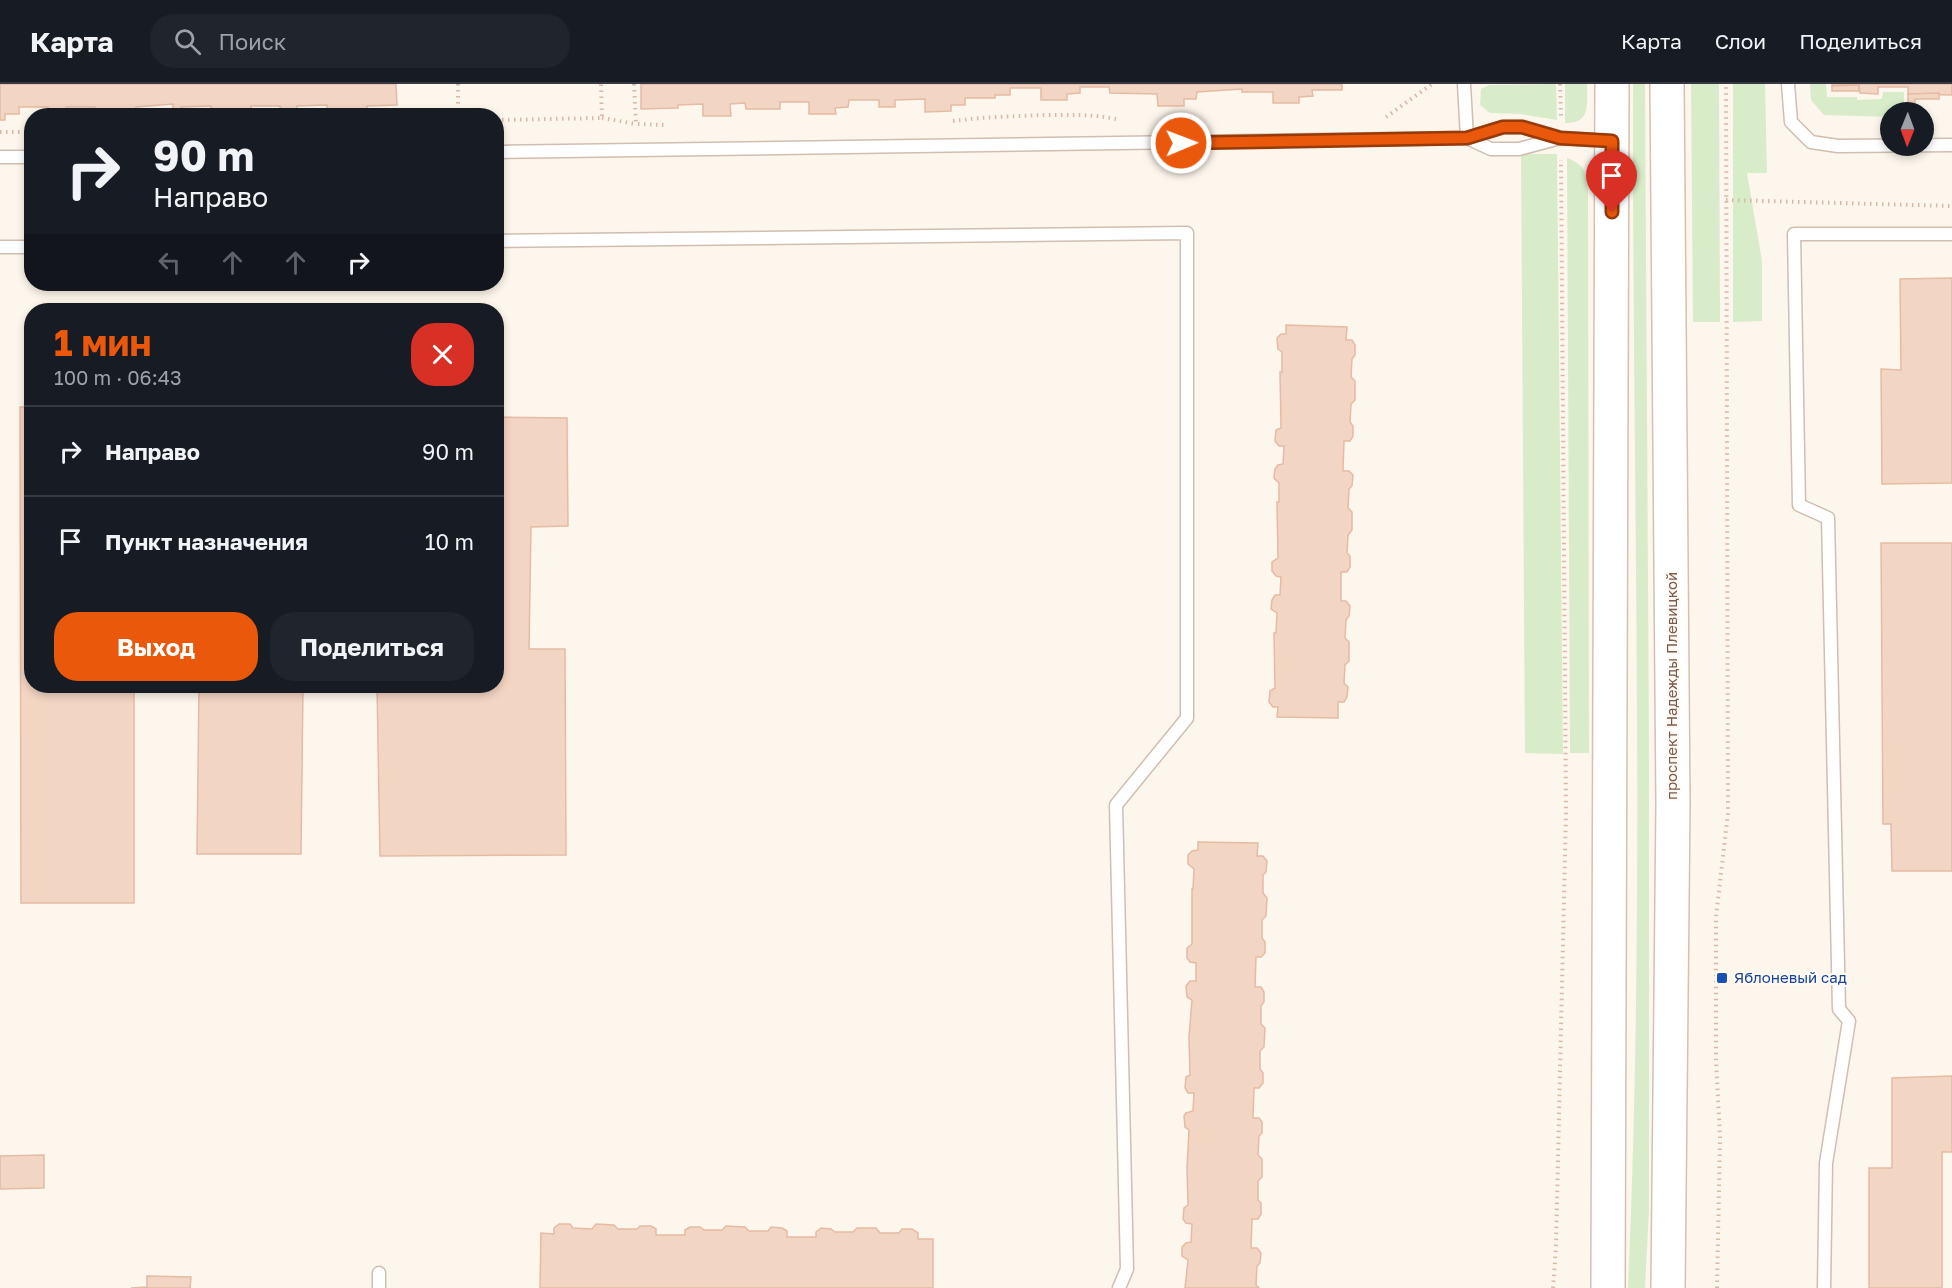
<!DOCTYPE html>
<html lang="ru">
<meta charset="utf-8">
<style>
:root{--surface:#171b24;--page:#20242c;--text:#f1f3f6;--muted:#9ea1a6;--line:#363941;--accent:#ea580c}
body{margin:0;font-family:"Golos Text",sans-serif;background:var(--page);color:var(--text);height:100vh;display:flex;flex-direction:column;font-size:22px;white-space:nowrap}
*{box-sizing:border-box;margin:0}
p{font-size:20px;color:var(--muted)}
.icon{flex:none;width:33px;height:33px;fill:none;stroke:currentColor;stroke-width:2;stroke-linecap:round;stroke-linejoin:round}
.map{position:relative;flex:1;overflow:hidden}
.panel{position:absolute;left:24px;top:219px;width:480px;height:390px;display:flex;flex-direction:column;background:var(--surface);border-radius:24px;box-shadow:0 3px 9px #0003}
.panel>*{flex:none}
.top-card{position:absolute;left:24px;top:24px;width:480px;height:183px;border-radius:24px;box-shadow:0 3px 9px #0003;background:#171b24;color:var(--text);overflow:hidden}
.needle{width:39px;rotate:181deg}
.tools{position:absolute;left:1880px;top:18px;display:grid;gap:12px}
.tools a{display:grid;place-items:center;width:54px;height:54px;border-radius:50%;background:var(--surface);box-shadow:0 3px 9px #0003;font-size:30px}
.pin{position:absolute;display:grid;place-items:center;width:51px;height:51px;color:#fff;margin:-62px -26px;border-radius:50% 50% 50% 0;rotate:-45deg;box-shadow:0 0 6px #0007}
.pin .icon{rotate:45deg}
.me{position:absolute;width:66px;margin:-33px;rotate:89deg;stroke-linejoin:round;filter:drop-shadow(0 0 4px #0008)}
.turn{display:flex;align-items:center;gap:21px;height:126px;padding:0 30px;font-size:27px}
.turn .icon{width:78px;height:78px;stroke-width:2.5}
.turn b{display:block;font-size:42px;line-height:51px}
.lanes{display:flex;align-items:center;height:57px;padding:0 30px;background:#0003;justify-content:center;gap:30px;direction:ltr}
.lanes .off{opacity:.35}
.round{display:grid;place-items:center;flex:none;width:63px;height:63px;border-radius:24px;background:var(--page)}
.overview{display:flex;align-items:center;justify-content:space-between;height:102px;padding:0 30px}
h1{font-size:36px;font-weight:700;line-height:45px;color:var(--accent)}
.primary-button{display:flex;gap:12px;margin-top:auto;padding:12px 30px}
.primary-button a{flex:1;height:69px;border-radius:24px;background:var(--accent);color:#fff;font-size:24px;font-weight:700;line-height:69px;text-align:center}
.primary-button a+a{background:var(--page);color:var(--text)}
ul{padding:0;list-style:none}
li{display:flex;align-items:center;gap:18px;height:90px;padding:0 30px;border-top:2px solid var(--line)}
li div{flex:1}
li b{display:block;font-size:22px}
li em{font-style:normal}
header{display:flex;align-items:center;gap:36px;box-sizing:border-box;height:84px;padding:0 30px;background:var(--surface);border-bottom:2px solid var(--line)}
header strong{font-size:28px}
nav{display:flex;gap:33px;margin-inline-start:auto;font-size:21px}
.search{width:420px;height:54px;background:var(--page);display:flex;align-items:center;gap:15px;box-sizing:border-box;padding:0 21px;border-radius:24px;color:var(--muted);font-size:22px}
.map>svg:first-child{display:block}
.green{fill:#d8ecc9}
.building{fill:#f3d5c3;stroke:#e6bba3;stroke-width:1.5}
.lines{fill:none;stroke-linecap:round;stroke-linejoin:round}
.lane-casing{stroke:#d1beb0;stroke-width:15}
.secondary-casing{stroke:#d6c0b0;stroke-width:36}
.path{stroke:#d9b8a5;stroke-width:4;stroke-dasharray:1.5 4.5;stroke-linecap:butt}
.lane{stroke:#fff;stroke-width:12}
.secondary{stroke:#fff;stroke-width:33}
.route-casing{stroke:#983908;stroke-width:15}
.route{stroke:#ea580c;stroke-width:10}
.transit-dot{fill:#1a4fb4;stroke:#fffaf3;stroke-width:2}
.labels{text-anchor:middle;stroke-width:4.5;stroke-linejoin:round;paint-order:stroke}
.street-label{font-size:15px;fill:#7a5c4d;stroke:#fffaf3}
.transit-label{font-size:15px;fill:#164399;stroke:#fffaf3;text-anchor:start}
</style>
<header>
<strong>Карта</strong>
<div class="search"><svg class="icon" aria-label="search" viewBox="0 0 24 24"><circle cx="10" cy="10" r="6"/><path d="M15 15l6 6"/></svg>Поиск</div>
<nav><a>Карта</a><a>Слои</a><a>Поделиться</a></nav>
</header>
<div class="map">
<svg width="1952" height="1204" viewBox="0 0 1952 1204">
<rect width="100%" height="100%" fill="#fdf6ec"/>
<g class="green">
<path d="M1556 0 1557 36 1520 30 1490 29 1480 21 1481 5 1489 1Z"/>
<path d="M1565 0H1587C1587 20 1591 40 1565 39Z"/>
<path d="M1633 0H1645L1649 669V1126L1645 1204H1628C1646 803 1632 401 1633 0Z"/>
<path d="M1691 0H1719L1720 238H1693Z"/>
<path d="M1733 0H1765L1767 89H1747L1762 177V237L1733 238Z"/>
<path d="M1810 0H1826L1827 13H1857V16L1882 15 1883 8H1904V28H1890V33L1824 31 1811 16Z"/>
<path d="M1521 70H1557L1563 670 1525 669Z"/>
<path d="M1567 74C1586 81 1586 89 1588 108L1589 669H1570Z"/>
</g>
<g class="building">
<path d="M0 0H396L397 21 367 22V28H353V32H327V21L297 22V28H287V32H280V22H251L252 29 237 28V32H211V22L181 23V27H173V20L136 23 135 29H121V32H95V23H66V30H48V23H19V30H5V36H0Z"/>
<path d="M641 0H1342V6H1312L1313 12 1299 13V19H1273V8H1242V5L1197 8 1196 15H1184V22H1158L1157 10 1110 9 1109 3H1080V9L1067 10V16H1041V4H1010V11H995V14H965V21H951V27L925 28V15L895 16V23H879V16H849L848 23 835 24 836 30H809V18H780V25H746L745 19 730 20 731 32H703V20L678 21V24L641 25Z"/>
<path d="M1832 0H1952V11L1908 10V3H1878V10L1860 9 1859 1 1832 2Z"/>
<path d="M1859 1V7H1832V2Z"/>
<path d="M1939 9V15H1915V28H1908V10Z"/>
<path d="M1952 194V399L1882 400 1881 285 1901 286 1900 195Z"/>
<path d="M1286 241 1347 243 1346 256H1352L1355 261V271L1352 275 1351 293 1355 297V316L1351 320 1350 338 1353 342V352L1350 357H1344L1343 387H1349L1353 391 1352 402 1349 405 1348 424 1352 428V446L1348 451 1347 469 1350 472V483L1347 488H1341V517H1346L1350 522 1349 532 1346 536 1345 554 1349 558V577L1345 581 1344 599 1348 603 1347 613 1344 618H1338V634L1277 633 1278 623H1273L1269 618 1270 607 1275 604 1274 549H1276L1277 529 1271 525 1272 516 1275 511H1280L1281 493 1276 492 1272 487V478L1278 474 1277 418H1279V399L1274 394 1275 385 1278 381 1283 380 1284 362H1279L1275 357 1276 346 1281 344 1280 288H1282V268L1278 265 1277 254 1281 250H1286Z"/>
<path d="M20 323H32V602H134V819H21Z"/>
<path d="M496 333 567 334 568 442 531 443 529 565H565L566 771 380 772 377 602H496Z"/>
<path d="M1881 459H1952V787H1892L1891 740H1883Z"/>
<path d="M199 602H303L301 770H197Z"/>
<path d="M1198 758 1258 759 1257 772H1263L1267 777 1266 788 1263 791V809L1267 814 1266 832 1262 836V854L1265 858V869L1261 873H1256L1255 903H1261L1264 908V918L1261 922V940L1265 944 1264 963 1260 967V985L1263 989V999L1259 1004H1254L1253 1034H1259L1262 1038V1049L1259 1052 1258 1071 1262 1075V1093L1258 1097V1116L1261 1119V1130L1258 1135H1252L1251 1164H1257L1261 1169 1260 1179 1257 1182 1256 1201 1259 1204H1185L1188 1176 1182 1172V1163L1186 1159 1191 1158 1192 1140 1186 1139 1183 1135 1184 1124 1188 1121 1187 1084 1189 1046 1185 1043 1184 1032 1186 1029 1193 1027 1194 1009H1188L1185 1004 1186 993 1190 991 1189 953 1192 916 1187 913 1186 902 1190 897H1196V879L1190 878 1187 874V864L1192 860V805H1193L1194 785 1188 780V771L1192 767 1198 766Z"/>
<path d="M1952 992V1068H1942V1204H1869V1084H1892V994Z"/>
<path d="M44 1071V1104L0 1105V1072Z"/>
<path d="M559 1140H570L573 1144 592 1145 596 1140 614 1141 618 1145H637L640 1142H651L656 1145V1151H685V1146L690 1143H700L704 1146H722L726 1142 745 1143 749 1147H768L771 1143 782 1144 787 1147V1153H816V1148L821 1144 831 1145 835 1148H853L857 1144H876L880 1149H899L902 1145H912L918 1149V1155H933V1204H540L541 1149 554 1150V1144Z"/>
<path d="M147 1192 191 1193 190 1204H131L147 1203Z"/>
</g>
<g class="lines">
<defs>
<g id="lane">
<path d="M1464 0 1467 54 1503 43H1523L1558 53"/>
<path d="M1788 0 1791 38 1811 58 1838 62 1952 61"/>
<path d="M496 68 1467 54 1491 65H1519L1560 54 1611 57"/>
<path d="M0 73H32"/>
<path d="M496 157 1187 149V634L1116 721 1127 1185 1119 1204"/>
<path d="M0 163H32"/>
<path d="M379 1204V1189"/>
<path d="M1824 1204 1826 1079 1849 937 1839 925 1828 434 1799 421 1794 150H1952"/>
</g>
<g id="secondary">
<path d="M1667 0 1673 720 1668 1204"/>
<path d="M1608 1204 1612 0"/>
</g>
</defs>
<use href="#lane" class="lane-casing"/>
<use href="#secondary" class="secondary-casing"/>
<g class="path">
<path d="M458 0V32"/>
<path d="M634 0 636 40 667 41"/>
<path d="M1560 0 1561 32"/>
<path d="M1386 33 1432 0"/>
<path d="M602 34 636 40"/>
<path d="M496 36 602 34 601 0"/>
<path d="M953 37C984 33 1015 32 1046 31 1070 31 1092 30 1116 35"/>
<path d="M0 48H32"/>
<path d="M1726 116 1952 122"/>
<path d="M1553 1204 1556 1163 1566 727 1561 76"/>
<path d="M1717 1204 1720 1053 1716 976V833L1728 729 1726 0"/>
</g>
<use href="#lane" class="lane"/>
<use href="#secondary" class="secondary"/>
</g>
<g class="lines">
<defs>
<path id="route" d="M1181 59 1467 54 1503 43H1522L1560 54 1612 57V128"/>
</defs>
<use href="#route" class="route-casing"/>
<use href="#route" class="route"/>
</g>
<rect class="transit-dot" x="1716" y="888" width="12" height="12" rx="3"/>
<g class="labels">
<g class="street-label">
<text transform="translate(1672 602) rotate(-90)" y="5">проспект Надежды Плевицкой</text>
</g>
<g class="transit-label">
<text x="1734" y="899">Яблоневый сад</text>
</g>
</g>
</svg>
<div class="tools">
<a><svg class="needle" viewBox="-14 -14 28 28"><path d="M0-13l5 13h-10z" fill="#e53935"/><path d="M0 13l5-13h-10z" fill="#9ea1a6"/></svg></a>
</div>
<div class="pin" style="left:1612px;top:128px;background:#d93025"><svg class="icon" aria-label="arrive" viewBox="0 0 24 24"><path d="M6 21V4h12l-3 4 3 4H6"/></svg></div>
<svg class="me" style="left:1181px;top:59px" viewBox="-20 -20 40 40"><circle r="17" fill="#ea580c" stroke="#fff" stroke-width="3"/><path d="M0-11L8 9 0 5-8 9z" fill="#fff"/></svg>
<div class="top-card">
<div class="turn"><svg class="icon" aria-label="right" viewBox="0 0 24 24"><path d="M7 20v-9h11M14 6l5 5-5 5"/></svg><div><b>90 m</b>Направо</div></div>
<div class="lanes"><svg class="icon off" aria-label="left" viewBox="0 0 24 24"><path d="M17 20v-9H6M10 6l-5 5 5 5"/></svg><svg class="icon off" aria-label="ahead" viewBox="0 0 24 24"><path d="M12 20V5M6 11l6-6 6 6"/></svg><svg class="icon off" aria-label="ahead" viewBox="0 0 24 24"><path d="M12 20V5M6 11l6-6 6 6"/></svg><svg class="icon" aria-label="right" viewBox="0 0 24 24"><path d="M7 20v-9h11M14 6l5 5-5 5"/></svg></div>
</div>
<section class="panel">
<div class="overview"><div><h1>1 мин</h1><p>100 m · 06:43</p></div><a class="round" style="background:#d93025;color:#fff"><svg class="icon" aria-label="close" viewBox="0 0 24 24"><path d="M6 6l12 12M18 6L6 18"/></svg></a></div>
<ul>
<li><svg class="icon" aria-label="right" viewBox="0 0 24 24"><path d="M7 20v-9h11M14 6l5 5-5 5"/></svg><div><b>Направо</b></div><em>90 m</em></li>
<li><svg class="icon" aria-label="arrive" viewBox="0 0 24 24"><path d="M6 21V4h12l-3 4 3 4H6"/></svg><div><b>Пункт назначения</b></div><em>10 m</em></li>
</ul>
<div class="primary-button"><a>Выход</a><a>Поделиться</a></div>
</section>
</div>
